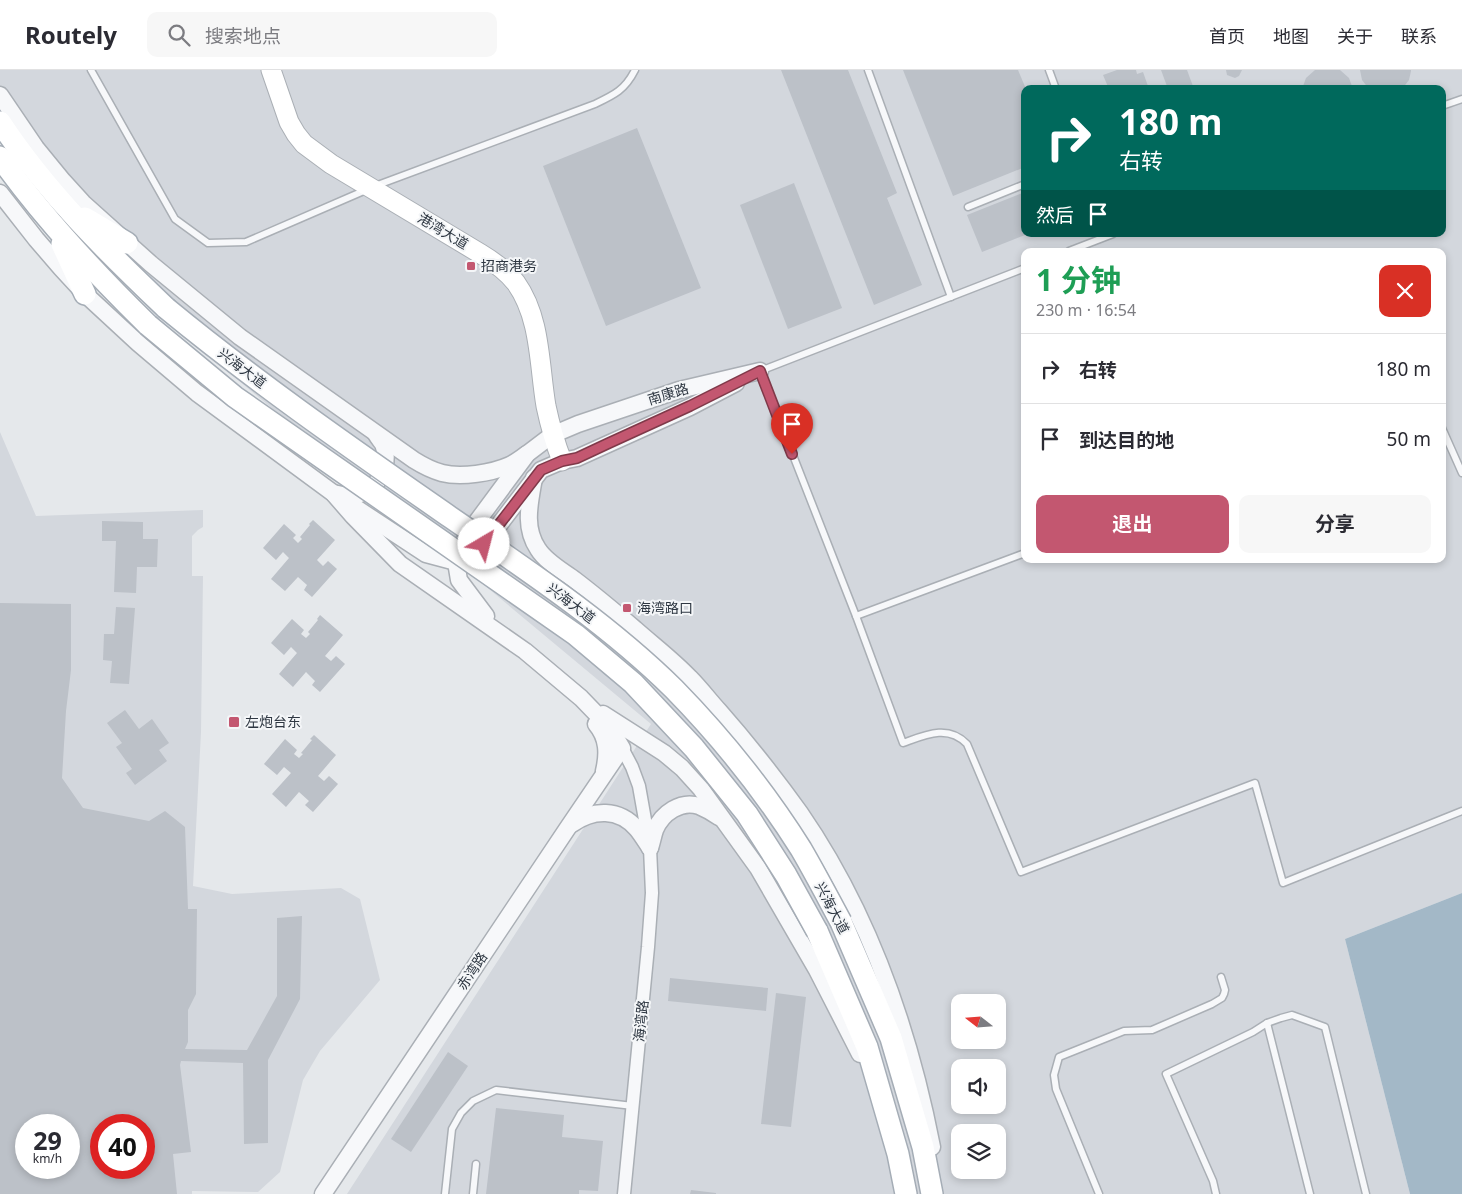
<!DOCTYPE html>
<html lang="zh">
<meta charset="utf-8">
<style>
:root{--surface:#fff;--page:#f7f7f7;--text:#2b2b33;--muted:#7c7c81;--line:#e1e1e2;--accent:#c35770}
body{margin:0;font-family:"Noto Sans","Noto Sans SC",sans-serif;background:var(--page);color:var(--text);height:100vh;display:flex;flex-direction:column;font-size:19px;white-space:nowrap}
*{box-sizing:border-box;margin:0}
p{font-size:16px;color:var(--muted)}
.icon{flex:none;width:28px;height:28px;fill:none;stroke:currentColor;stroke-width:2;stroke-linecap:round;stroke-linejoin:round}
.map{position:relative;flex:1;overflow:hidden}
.details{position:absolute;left:1021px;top:178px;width:425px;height:315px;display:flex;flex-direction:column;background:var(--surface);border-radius:10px;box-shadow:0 2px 8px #0003}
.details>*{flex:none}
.banner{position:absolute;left:1021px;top:15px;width:425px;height:152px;border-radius:10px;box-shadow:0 2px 8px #0003;background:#00695c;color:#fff;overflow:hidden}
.needle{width:32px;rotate:287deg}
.controls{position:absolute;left:951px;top:924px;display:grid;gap:10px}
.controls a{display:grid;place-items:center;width:55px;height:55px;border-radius:10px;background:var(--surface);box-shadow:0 2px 8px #0003;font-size:25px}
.speed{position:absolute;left:15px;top:1044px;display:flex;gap:10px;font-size:25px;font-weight:700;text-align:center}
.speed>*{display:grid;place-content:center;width:65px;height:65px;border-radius:50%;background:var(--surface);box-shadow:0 2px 8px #0003;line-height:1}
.speed small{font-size:12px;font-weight:400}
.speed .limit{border:8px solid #d22;background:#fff;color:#111}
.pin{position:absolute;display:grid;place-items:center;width:42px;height:42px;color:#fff;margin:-51px -21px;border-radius:50% 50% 50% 0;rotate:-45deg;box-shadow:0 0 5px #0007}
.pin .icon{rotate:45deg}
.me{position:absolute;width:55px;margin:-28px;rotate:37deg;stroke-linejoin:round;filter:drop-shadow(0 0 4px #0008)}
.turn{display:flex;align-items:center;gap:18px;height:105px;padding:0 15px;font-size:22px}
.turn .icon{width:65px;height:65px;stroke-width:2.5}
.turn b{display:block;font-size:35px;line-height:42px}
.then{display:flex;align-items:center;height:48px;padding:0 15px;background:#0003;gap:10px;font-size:19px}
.round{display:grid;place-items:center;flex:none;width:52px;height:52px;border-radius:10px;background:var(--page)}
.headline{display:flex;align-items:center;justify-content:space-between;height:85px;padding:0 15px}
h1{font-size:30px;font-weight:700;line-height:38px;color:#1e9e55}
.action{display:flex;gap:10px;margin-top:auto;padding:10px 15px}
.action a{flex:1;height:58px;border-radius:10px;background:var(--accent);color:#fff;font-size:20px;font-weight:700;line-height:58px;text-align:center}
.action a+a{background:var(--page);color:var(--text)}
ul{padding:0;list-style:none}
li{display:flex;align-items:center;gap:15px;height:70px;padding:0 15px;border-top:1px solid var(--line)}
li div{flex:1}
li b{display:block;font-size:19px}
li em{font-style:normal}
header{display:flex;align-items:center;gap:30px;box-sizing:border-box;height:70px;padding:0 25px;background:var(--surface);border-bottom:1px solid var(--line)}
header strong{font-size:24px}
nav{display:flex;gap:28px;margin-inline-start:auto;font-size:18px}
.search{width:350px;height:45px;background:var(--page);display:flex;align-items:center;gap:12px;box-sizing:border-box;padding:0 18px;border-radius:10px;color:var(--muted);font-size:19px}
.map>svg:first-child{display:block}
.built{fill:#d3d7dd;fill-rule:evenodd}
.water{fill:#a3b8c7}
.building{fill:#bcc1c8;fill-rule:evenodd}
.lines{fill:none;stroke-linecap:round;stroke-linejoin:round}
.service-casing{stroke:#aaafb5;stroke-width:9}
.minor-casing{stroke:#aaafb5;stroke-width:15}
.tertiary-casing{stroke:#aaafb5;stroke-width:19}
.secondary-casing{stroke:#aaafb5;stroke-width:21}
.primary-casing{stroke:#a5adb6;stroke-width:24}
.service{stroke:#f7f8fa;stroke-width:6}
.minor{stroke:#f7f8fa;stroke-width:12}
.tertiary{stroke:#f7f8fa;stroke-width:16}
.secondary{stroke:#fff;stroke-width:19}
.primary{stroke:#fff;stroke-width:21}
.primary-bridge-casing{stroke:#a5adb6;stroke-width:24;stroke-linecap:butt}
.primary-bridge{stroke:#fff;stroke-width:21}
.route-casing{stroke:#7f3949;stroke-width:12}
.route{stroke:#c35770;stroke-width:9}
.poi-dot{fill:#c35770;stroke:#f4f6f8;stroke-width:2}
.labels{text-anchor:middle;stroke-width:4;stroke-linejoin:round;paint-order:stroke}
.street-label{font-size:14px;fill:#2e3742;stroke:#f4f6f8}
.poi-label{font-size:14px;fill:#2e3742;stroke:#f4f6f8;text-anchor:start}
</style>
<header>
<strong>Routely</strong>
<div class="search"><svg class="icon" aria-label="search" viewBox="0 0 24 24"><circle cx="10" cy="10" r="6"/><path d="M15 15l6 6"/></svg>搜索地点</div>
<nav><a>首页</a><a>地图</a><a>关于</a><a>联系</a></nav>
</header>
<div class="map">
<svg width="1462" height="1124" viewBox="0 0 1462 1124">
<rect width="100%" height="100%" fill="#e5e8eb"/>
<g class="built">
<path d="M0 0H1462V823L1345 869 1410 1124H347L651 654 154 240 0 36ZM1025 19H1442V164H1025ZM1025 181H1442V489H1025ZM960 932H998V970H960ZM960 998H998V1035H960ZM960 1062H998V1100H960Z"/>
<path d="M0 362 36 446 203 440V457L198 460 192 466V506H203L201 662 193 816 232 824 341 818 360 829 380 910 320 981 303 1010 280 1102 258 1122 192 1121V1124H0ZM26 1055H69V1098H26ZM101 1055H144V1098H101Z"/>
</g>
<path class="water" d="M1462 823V1124H1410L1345 869Z"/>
<g class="building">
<path d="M781 0H848L897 123 887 128 922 215 874 235Z"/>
<path d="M903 0H1018L1026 19 1025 97 953 126Z"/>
<path d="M1117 0H1136L1137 4 1143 2 1149 19H1109L1103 5Z"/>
<path d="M1161 0H1187L1194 19H1168Z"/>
<path d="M1226 0H1242L1239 6 1235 8 1227 5Z"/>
<path d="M1315 0H1340L1349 8 1353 19H1302L1306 8Z"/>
<path d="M1360 0H1411V1L1409 10 1402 19H1369L1362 10Z"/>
<path d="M637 58 701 218 606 256 543 96Z"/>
<path d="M794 113 842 238 788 259 740 135Z"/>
<path d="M1025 122V165L982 182 967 145Z"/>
<path d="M313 450 335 470 317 490 323 496 328 491 337 499 312 527 304 520 307 515 298 507 285 521 271 509 289 488 283 482 276 490 263 478 284 454 296 465 293 468 298 473 302 469 300 467 310 455 309 454Z"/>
<path d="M102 451 143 452V469H158L157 497H137L136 523 114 522 116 471H102Z"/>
<path d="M0 533 71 534V600L66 641 62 708 83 738 149 751 165 741 185 757 188 839H197L196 924 188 940V972L185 979 247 980 277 926V848L302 846 300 929 268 990V1073L244 1074 243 993 181 991 180 995 191 1082 173 1084 177 1124H0ZM26 1055H69V1098H26ZM101 1055H144V1098H101Z"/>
<path d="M116 537 135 538 129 614 110 613 112 591 103 590 104 564H114Z"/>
<path d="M320 545 343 565 325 586 331 591 336 586 345 594 320 622 312 615 315 611 306 602 293 617 279 604 297 583 291 577 284 585 271 573 292 549 304 560 301 564 306 568 310 564 308 562 318 550 317 549Z"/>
<path d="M125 640 139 659 152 649 169 673 159 680 167 691 135 715 126 703 132 699 116 677 122 673 107 653Z"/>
<path d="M314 665 336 685 318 706 324 711 329 706 338 714 313 742 305 735 309 731 299 722 286 737 272 724 291 703 284 697 277 705 264 694 285 669 297 680 294 684 299 688 303 684 301 683 312 670 310 669Z"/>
<path d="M670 908 768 918 766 941 668 931Z"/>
<path d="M776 923 806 927 791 1057 761 1054Z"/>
<path d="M448 982 468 996 411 1082 391 1069Z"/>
<path d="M496 1038 564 1045 562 1067 603 1071 598 1121 579 1120V1124H486Z"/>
<path d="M691 1120 716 1123V1124H690Z"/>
</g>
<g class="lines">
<defs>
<g id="service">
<path d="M91 0 175 149 208 173 246 172 366 120"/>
<path d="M868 0 951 227"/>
<path d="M1049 0 1056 19"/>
<path d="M1442 36 1462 29"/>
<path d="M375 116 595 34C614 25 625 20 635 0"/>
<path d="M968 137 1025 114"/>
<path d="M1069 181 1113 164"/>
<path d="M1025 198 760 301 856 546 903 673C925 665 948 654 967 674L1021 802 1255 713 1283 813 1462 741"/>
<path d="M1442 358 1462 403"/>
<path d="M856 546 1025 483"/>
<path d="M1267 953 1310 1124"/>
<path d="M445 1124 452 1059 461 1043 473 1031 496 1020 633 1036"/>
<path d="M473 1124 476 1094"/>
<path d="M1099 1124 1056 1019 1054 1005 1059 987 1124 961 1152 960 1212 934 1222 928 1224 924 1225 920 1221 907"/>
<path d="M1216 1124 1213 1111 1166 1004 1253 962 1267 953 1281 948 1292 945 1325 957 1366 1124"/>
</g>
<path id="minor" d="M622 678 632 697 639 716 650 778 652 823 648 877 624 1124"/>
<g id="tertiary">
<path d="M0 25 36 78 63 111 83 133 151 194 240 267 414 390C422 395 431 400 442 403 461 408 492 403 510 395 516 392 521 388 527 384"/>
<path d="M0 123 36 169 61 198 85 224 138 273 197 323 333 423 353 446 400 494 525 581 581 628 610 658 622 678 567 759 323 1124"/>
<path d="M534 408C530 432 523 457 538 479 546 492 563 501 575 510 596 526 615 542 635 559 653 575 673 590 690 608 700 618 709 630 719 641 748 674 775 708 800 743 869 843 909 959 932 1077"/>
<path d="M333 423C338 424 344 426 349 426 374 426 393 397 383 374 381 371 378 368 376 364"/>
<path d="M353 436 426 484 456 492 464 491 471 488 479 481 541 400 562 391 577 388 690 337 736 313"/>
<path d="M486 546 459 510 456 492 467 465 527 384 552 365 578 354 679 320 760 301"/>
<path d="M603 644 664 683 682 698 701 719 758 798 817 900 860 984"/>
<path d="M596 654C608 668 608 684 604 701"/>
<path d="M572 754C593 739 619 738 637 759 642 765 646 772 650 778"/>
<path d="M650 778C652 772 653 766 655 760 662 743 681 730 699 736 706 739 713 743 719 747"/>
</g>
<path id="secondary" d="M271 0 289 52 296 64 304 74 331 94 481 184C494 192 507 201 516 213 541 248 539 295 546 336 550 355 555 373 562 391"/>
<g id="primary">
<path d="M0 52C46 122 105 180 166 238"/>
<path d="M0 87C43 148 95 203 148 255"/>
<path d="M85 148 127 173"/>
<path d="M62 174 85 224"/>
<path d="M841 852 891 968 923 1077 932 1124"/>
<path d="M817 861 867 977 898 1084 906 1124"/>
</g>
</defs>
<use href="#service" class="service-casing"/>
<use href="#minor" class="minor-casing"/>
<use href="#tertiary" class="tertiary-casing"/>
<use href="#secondary" class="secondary-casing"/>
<use href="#primary" class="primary-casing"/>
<use href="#service" class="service"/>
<use href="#minor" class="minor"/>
<use href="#tertiary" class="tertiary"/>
<use href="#secondary" class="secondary"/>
<use href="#primary" class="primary"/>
<defs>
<g id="primary-bridge">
<path d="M166 238C257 313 354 380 450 447 527 500 607 553 674 619 721 667 765 722 801 779 815 803 828 828 841 852"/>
<path d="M148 255 235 327 576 565 633 613 694 678 747 744 786 805 817 861"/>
</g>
</defs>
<use href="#primary-bridge" class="primary-bridge-casing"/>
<use href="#primary-bridge" class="primary-bridge"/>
</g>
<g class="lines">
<defs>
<path id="route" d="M484 474 541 400 562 391 577 388 609 373 690 336 760 301 792 384"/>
</defs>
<use href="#route" class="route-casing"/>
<use href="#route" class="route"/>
</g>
<g class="poi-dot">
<rect x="466" y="191" width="10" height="10" rx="2.5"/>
<rect x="622" y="533" width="10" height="10" rx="2.5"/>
<rect x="228" y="646" width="12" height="12" rx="2.5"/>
</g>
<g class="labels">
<g class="street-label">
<text transform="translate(443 161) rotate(31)" y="5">港湾大道</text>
<text transform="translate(242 298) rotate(37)" y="5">兴海大道</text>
<text transform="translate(668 324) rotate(-17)" y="5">南康路</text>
<text transform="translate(571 533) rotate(37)" y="5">兴海大道</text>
<text transform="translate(832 838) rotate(62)" y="5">兴海大道</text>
<text transform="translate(472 901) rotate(-56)" y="5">赤湾路</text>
<text transform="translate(641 951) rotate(-84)" y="5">海湾路</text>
</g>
<g class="poi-label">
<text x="481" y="201">招商港务</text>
<text x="637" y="543">海湾路口</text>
<text x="245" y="657">左炮台东</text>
</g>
</g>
</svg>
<div class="controls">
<a><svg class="needle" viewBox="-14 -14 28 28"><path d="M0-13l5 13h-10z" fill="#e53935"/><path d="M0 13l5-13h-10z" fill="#7c7c81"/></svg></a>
<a><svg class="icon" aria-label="sound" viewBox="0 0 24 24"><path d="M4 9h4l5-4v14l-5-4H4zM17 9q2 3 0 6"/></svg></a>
<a><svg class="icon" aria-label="layers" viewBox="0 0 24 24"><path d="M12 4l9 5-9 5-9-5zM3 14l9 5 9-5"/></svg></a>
</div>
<div class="speed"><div>29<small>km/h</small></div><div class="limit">40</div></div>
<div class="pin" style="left:792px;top:384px;background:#d93025"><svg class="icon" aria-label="arrive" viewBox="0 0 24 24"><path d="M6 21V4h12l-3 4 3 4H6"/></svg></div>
<svg class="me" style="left:484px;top:474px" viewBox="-20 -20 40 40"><circle r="19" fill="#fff"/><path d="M0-13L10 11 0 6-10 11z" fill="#c35770"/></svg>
<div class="banner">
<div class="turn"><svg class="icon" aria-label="right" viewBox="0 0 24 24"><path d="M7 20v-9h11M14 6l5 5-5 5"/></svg><div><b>180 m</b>右转</div></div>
<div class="then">然后<svg class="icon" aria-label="arrive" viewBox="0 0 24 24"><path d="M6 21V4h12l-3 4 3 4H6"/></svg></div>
</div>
<section class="details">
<div class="headline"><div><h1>1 分钟</h1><p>230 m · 16:54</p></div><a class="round" style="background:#d93025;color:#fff"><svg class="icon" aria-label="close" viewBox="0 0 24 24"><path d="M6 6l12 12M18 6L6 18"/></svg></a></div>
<ul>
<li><svg class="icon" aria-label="right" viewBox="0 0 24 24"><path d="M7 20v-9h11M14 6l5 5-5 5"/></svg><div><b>右转</b></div><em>180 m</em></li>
<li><svg class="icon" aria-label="arrive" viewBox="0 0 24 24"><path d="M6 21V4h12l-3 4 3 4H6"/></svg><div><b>到达目的地</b></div><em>50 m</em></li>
</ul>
<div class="action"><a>退出</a><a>分享</a></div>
</section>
</div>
